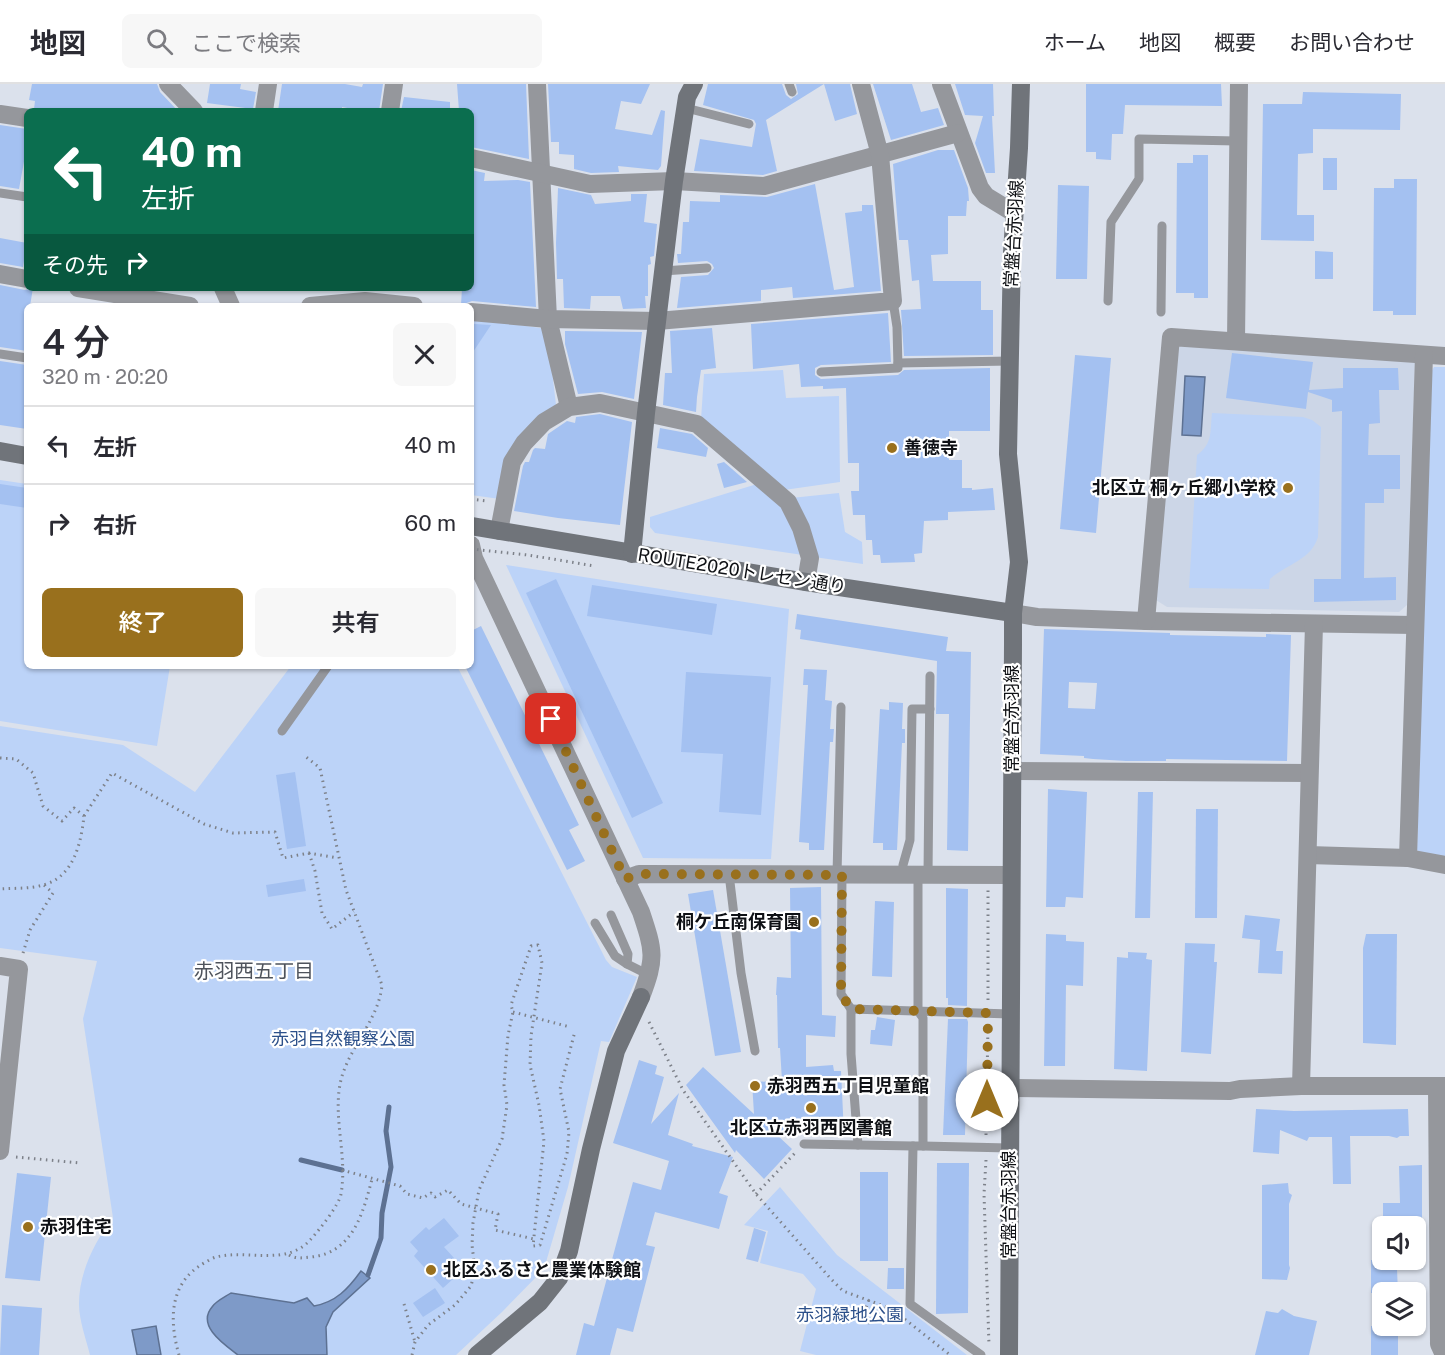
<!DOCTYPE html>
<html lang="ja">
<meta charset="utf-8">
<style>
:root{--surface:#fff;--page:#f7f7f7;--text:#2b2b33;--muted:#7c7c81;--line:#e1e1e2;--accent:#99701d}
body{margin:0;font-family:"Public Sans","Noto Sans JP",sans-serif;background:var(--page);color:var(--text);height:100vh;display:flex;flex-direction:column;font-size:22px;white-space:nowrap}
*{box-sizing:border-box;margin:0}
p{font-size:20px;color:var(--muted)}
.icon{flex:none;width:33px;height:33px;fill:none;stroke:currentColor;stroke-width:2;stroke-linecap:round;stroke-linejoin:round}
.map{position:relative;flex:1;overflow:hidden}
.side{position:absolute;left:24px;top:219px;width:450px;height:366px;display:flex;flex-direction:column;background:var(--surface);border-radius:9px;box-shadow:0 2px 4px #0004}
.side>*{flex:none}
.guide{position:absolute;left:24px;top:24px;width:450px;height:183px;border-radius:9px;box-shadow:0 2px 4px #0004;background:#0b6e4f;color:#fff;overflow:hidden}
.buttons{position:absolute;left:1372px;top:1132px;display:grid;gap:12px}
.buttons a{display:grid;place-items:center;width:54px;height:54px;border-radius:9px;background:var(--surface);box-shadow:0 2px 4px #0004;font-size:30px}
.pin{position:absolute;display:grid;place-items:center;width:51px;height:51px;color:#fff;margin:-26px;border-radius:12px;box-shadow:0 3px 9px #0006}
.me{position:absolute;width:66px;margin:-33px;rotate:0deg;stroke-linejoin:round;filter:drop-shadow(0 0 4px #0008)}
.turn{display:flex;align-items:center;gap:21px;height:126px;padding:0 18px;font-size:27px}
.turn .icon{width:78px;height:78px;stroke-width:2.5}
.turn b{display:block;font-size:42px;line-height:51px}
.then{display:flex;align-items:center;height:57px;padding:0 18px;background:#0003;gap:12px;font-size:22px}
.round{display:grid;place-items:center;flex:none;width:63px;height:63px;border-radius:9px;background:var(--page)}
.overview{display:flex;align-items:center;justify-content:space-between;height:102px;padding:0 18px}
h1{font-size:36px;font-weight:600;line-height:45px}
.cta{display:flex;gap:12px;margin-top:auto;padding:12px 18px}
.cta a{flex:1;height:69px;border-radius:9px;background:var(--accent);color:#fff;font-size:24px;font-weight:600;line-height:69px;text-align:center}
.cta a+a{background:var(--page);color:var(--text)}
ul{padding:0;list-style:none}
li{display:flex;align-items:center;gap:18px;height:78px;padding:0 18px;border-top:2px solid var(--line)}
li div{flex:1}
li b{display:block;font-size:22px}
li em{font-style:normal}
header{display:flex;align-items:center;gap:36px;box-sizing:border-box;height:84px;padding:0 30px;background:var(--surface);border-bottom:2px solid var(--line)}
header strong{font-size:28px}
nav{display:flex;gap:33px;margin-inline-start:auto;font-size:21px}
.search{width:420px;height:54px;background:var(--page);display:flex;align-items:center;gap:15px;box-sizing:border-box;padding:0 21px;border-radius:9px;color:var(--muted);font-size:22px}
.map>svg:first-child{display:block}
.built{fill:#ccd6e7}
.green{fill:#bcd3f8}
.water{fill:#7e9ac8;stroke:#5d7192;stroke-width:1.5}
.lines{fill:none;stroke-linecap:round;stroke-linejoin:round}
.stream{stroke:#5d7192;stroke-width:5}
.building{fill:#a4c1f1;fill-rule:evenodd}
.path{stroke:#7d8189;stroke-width:3;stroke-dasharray:1.5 4.5;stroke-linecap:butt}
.lane{stroke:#95979c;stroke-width:9}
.street{stroke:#95979c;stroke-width:18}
.secondary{stroke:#70747a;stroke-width:18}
.path-bridge{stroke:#7d8189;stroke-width:3;stroke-dasharray:1.5 4.5;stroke-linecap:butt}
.route{stroke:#99701d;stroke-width:10;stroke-dasharray:0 18}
.poi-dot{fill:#99701d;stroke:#fff;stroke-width:2}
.labels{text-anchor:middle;stroke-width:4.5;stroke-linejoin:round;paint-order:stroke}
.street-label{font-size:18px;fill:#0f1115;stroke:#fff}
.poi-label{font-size:18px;font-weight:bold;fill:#0f1115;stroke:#fff;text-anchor:start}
.park-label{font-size:18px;fill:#2c508a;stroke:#fff}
.neighbourhood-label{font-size:20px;fill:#4e535c;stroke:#fff}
</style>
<header>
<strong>地図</strong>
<div class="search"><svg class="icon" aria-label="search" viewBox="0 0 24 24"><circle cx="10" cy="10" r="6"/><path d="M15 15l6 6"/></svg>ここで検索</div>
<nav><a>ホーム</a><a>地図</a><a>概要</a><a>お問い合わせ</a></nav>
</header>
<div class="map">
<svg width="1445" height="1271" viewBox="0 0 1445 1271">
<rect width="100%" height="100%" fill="#dbe1ec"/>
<path class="built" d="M1177 259 1415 278 1407 521 1399 528 1167 523 1156 516Z"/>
<g class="green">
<path d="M471 234 547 245 556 321 500 415 471 411Z"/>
<path d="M1434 283H1445V775L1422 770 1417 766 1430 290Z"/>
<path d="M783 286 786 314 839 312 840 398 784 406 701 336 704 290Z"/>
<path d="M1212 329 1303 333 1312 336 1321 343 1318 453C1311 476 1287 480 1270 495L1269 505 1189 504 1197 371C1213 360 1210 347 1212 329Z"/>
<path d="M0 396 27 400V582H170L157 662 0 637Z"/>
<path d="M757 400 782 420 803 471 655 449 650 443V433Z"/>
<path d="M839 409 845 448 862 458 863 480 814 473 791 414Z"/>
<path d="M506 481 789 525 771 775 643 774Z"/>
<path d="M291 582H457L606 876 612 883 637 893 609 958 601 957 568 1103 544 1185 502 1228 456 1271H90C86 1255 79 1236 79 1220 79 1189 94 1158 113 1134L83 935 97 877 0 864V642L123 661 195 708Z"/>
<path d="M780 1103 837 1171 967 1271H816L800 1267 816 1205 803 1190 760 1179 768 1147 744 1141Z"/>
</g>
<g class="water">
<path d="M1185 292 1205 293 1201 352 1182 351Z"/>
<path d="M361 1187 370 1194 333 1228 326 1243 327 1271H238C225 1261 196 1242 212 1223 216 1217 225 1213 231 1209L294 1219 307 1214 314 1222C336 1218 348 1205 361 1187Z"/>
<path d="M156 1242 161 1271H137L132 1246Z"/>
</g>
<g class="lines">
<g class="stream">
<path d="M301 1076 342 1086"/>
<path d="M368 1191 381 1154 382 1129 391 1083 386 1047 389 1023"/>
</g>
</g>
<g class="building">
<path d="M32 0H157L160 8 178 27H41L34 25 35 17 29 16Z"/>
<path d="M210 0H241L240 5 256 8 253 25 207 19Z"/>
<path d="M282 0H345L362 3 363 0H383L379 27H363L342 23V27H278Z"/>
<path d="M457 0H526L529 75 471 63V27H459Z"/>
<path d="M548 0H650L641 20 621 17 615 45 652 51 661 26 665 27 661 82 658 86 618 82 619 88 591 89 574 85V71L559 70V58H551Z"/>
<path d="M708 0H782L786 11 791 15 798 10 796 0H824L766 36 777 87 763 91 694 87 700 55 752 63 756 40 754 36 703 21Z"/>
<path d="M824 0H850L857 30 835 37Z"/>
<path d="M873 0H912L921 28 938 24 944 41 891 56Z"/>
<path d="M955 0H993L994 32H992L995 89H986L975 59 983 32 965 31Z"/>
<path d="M1086 0H1221L1222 22 1125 21 1123 50H1112L1111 76 1096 75V68H1086Z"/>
<path d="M1303 8 1401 10 1400 46 1313 45V69L1298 70 1297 131H1314V157L1261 156 1263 20H1302Z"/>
<path d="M404 13 450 18V27H401Z"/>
<path d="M0 41 27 45V72H25L19 105 0 102Z"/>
<path d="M938 66H954L968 104 969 117H967L966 132H948V170L931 171 933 197H981V226H993V271L904 272 901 226 921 225 919 196 912 197 908 156H899L893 80Z"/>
<path d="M1193 71H1208V214H1194V209H1176L1177 79H1193Z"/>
<rect x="1323" y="74" width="14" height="32"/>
<path d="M471 86 485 89 484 97 518 96 530 98 536 223 472 217 461 221 462 204H471Z"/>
<path d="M1394 95H1417L1416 231H1393V227H1373L1374 104H1394Z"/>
<path d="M815 100 834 206 854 203 845 129 862 127V121H873L881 207 793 214 792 203 761 206V217L677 224 681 193 708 191 714 184 712 180 707 177 678 179 677 170H681L683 138H689L690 117 720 118V111L767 113Z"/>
<path d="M1058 101 1089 102 1087 195H1056Z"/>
<path d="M558 104 591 111 595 120 631 117V110H647L644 138 657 140 654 172 650 173 651 180 648 181V212H645L646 224 623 225 620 212H591L590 225 564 224 563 195H557L556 159Z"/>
<path d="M0 154 27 159 23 183 0 179Z"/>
<path d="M1315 167 1333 168V195H1315Z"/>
<path d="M0 201 25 206 33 204 30 222H27V267L0 263Z"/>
<path d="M888 229 891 278 821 281 815 284V291L821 295 898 291 904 286 990 284V347H949V376H962V404H972V406L993 404 995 426 948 428V436L924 437 922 469 914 470 915 478 881 479 880 471H873L872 456H866L865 431H853L851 407H859V379H848L846 304 823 305V302L801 303 799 280 753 285 751 240Z"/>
<path d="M474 240 491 241 471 271V244Z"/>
<path d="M712 244 716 284 701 286 697 313 696 328 663 321 665 289H672L670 247Z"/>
<path d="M565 247 642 248 634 315 602 308 578 310 565 260Z"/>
<path d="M1232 269 1313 278 1309 306 1343 304V284H1398L1399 306H1379L1380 339 1369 340 1368 371H1400V405H1384V419H1365L1364 494 1396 493V516L1314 518V495H1341L1342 327 1332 328V316L1308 308 1306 325 1226 314Z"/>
<path d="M1075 271 1111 274 1096 449 1060 445Z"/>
<path d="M0 277 27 281V345L0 341Z"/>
<path d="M600 330 632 338 620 441 558 434 514 427 523 382 525 378H529L533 366 535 364 545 365 548 350 567 337 575 339 576 333Z"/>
<path d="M660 344 692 350 708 364 706 373 657 364Z"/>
<path d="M724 378 747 398 724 404 717 380Z"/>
<path d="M0 400 27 404V424L0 420Z"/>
<path d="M556 495 663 719 632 734 526 509Z"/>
<path d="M592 501 717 520 712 551 587 532Z"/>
<path d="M797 530 948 553 946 567 971 568 968 767 947 766 949 630H936L937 577 800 555 801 546 795 545Z"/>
<path d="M481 542 579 741 569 746 585 777 567 786 465 582H471V547Z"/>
<path d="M1044 545 1170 549V551L1266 553V550L1291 551 1287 677 1166 675V677H1126L1093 675 1084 674V672L1040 670ZM1069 598 1097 599 1095 625 1068 624Z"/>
<path d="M804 585 827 586 825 616 832 617 830 645H834L833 658H830L824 766H809V759L799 758 808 601H803Z"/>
<path d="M686 588 771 593 761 731 719 728 723 670 681 668Z"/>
<path d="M889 618 903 619 902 645H905V659H902L897 766H883V759H873L880 625 889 626Z"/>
<path d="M295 688 306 762 287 765 276 691Z"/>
<path d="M1048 705 1087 708 1083 814 1066 813 1065 823H1046Z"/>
<path d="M1138 708H1153L1150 834H1135Z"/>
<path d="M1196 725H1218L1217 834H1195Z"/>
<path d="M304 795 306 807 268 813 266 801Z"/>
<path d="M821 803 822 931 836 932 835 953 806 951V983L833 981 834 987H841L844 1050 819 1051 818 1047 776 1050 792 1065 764 1095 736 1066 735 1069 686 1001 703 983 754 1030 752 998 782 997 780 964H778L777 911H776L777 893 791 894 790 804Z"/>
<path d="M946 804 968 805 967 922 948 921V914H946Z"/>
<path d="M713 806 741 968 715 972 688 810Z"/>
<path d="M875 817 894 818 892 893 872 892Z"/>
<path d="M1245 831 1280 835 1276 867H1283L1282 890 1258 889 1260 856 1242 854Z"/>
<path d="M1046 850 1066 851V857L1084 858 1083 902 1066 901 1065 982H1044Z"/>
<path d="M1366 850H1397L1396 961 1363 959V864Z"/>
<path d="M1185 859 1215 860 1214 878H1217L1211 970 1181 968Z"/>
<path d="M1128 868 1147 869 1146 875 1152 876 1147 987 1114 985 1117 873 1128 874Z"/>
<path d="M877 933 895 936 892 962 870 960 871 946H875Z"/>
<path d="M948 935H967L968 938 965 1051H943Z"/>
<path d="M639 976 657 982 655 990 664 993 651 1040 679 1009 668 1051 693 1060 692 1062 733 1073 719 1109 728 1112 719 1145 655 1128 646 1161 655 1163 633 1248 617 1244 610 1271H576L584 1239 594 1242 633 1098 661 1106 669 1077 613 1059Z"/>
<path d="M1256 1025 1294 1027 1408 1025 1409 1052H1400L1397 1054 1389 1052H1350L1351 1100H1333L1332 1053H1309L1307 1057 1280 1046 1279 1070 1253 1068Z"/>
<path d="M937 1079H969L968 1229 936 1230Z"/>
<path d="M1422 1081V1135H1383V1119H1400L1399 1082Z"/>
<rect x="860" y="1088" width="28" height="89"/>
<path d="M17 1089 51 1093 40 1197 5 1194Z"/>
<path d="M1288 1099 1289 1109 1292 1111 1289 1120V1181L1290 1184 1287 1196 1262 1195V1101Z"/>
<path d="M444 1134 459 1152 444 1163 464 1185 443 1204 414 1172 418 1167 410 1158 426 1143 429 1146Z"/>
<path d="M754 1144 766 1148 758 1178 746 1175Z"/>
<path d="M1371 1176H1400L1397 1185 1398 1209H1371Z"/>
<path d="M888 1184H904V1205H887Z"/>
<path d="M435 1204 445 1219 423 1233 413 1219Z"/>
<path d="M2 1221 42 1224 39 1271H0Z"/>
<path d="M1282 1225 1294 1232 1317 1237 1309 1271H1255L1266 1227 1278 1229Z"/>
<rect x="1371" y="1242" width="27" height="29"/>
</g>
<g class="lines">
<g class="path">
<path d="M471 415 487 417"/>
<path d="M0 674 16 675 33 689 43 722 62 737 74 724 84 732C81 759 74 793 43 801 30 805 14 804 0 805"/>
<path d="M84 732 112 689 204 740 233 749 275 748 283 774 309 769 338 774"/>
<path d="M309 769 315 787 322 829 332 845 354 828"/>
<path d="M23 869 30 846 53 809 44 801"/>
<path d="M988 916V806"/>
<path d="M513 928 570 943"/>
<path d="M649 938 683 1006 756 1110 831 1195 843 1207 892 1225 950 1271"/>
<path d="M986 1051 988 941"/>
<path d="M16 1073 80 1079"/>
<path d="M986 1076 984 1110 989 1261"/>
<path d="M342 1086 400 1102 407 1110 423 1114 431 1109 435 1113 448 1106 461 1120 498 1130 495 1146 534 1155"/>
<path d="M756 1110 796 1068"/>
<path d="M289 1171C296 1175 302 1174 311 1173 353 1169 363 1129 372 1095"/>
<path d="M869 1216C864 1227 864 1233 872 1242"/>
<path d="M404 1220 415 1258"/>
<path d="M179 1271C169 1236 169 1199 204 1179 208 1177 212 1174 216 1173 248 1165 287 1183 311 1155 320 1145 339 1121 341 1110 348 1070 331 1030 342 992 352 960 379 934 382 901L346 806 320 684 305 672"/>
<path d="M412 1271 415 1258 428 1241 455 1221 471 1202 475 1186 472 1161 473 1139 479 1106 502 1055 507 1021 504 1001 508 951 513 928 511 921 531 862 538 861 542 879 531 952 530 981 539 1021 544 1057 533 1162 540 1161 567 1070 569 1048 560 1005 575 947"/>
</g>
<g class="lane">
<path d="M789 0 792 8"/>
<path d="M686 24 749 40"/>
<path d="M0 109 27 113"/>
<path d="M663 187 707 184"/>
<path d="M1108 217 1111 138 1139 95V55L1237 57"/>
<path d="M1161 228 1162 142"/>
<path d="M0 270 27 274"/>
<path d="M898 279 1010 277"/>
<path d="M821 288 898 284 897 243 893 217"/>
<path d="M282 647 328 582"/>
<path d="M729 790 741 889 755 967"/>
<path d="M903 790V781L910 756 912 625H930"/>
<path d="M837 791 841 623"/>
<path d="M842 791 841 910 851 925V970L858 1061"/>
<path d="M918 791V927L923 934V1062H913L910 1220 981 1271"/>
<path d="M928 791 930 592"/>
<path d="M611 831 628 870 627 880 649 891"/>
<path d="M595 839 615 872 627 880"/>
<path d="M851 925 1010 930"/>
<path d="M804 1060 913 1062"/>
<path d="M923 1062 1009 1064"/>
</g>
<g class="street">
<path d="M168 0 194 27"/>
<path d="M537 0 548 235 569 323"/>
<path d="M941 0 980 104 986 112 1014 129"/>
<path d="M264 27 268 0"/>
<path d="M390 27 394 0"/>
<path d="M0 30 27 34"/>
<path d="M471 74 590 100 674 97 764 102 958 49"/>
<path d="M0 190 27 195"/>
<path d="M78 204 190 222"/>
<path d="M223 204 231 222"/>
<path d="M310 222 365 217 414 222"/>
<path d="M471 228 548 235 657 237 893 217 880 71 861 0"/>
<path d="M1236 257 1239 0"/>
<path d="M499 447 512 378 524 359 544 338 569 323 600 319 697 340 788 418 801 444 810 474 806 498"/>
<path d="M471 461 474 474 641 828C654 867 656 874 641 913"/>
<path d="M1013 529 1037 533 1146 537 1414 541"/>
<path d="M1146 537 1171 253 1445 272"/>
<path d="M1012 687 1309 689"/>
<path d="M1308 771 1408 774 1445 781"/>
<path d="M1408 774 1424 271"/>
<path d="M625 795 639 790 1011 791"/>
<path d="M0 882 19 885 0 1067"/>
<path d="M1301 1002 1314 540"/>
<path d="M1437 1002 1439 1260 1444 1271"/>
<path d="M1010 1004 1230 1007 1240 1005 1301 1002H1445"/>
</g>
<g class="secondary">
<path d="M0 367 27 372"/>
<path d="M471 442 806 498 1013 529"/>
<path d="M632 470 646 329 674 97 687 13 694 0"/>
<path d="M477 1271 540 1218 559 1194 569 1167 591 1065 616 967 641 913"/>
<path d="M1009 1271 1013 560V529L1019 478 1008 370 1012 168 1019 64 1021 0"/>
</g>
<path class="path-bridge" d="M471 465 528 471 595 482"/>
</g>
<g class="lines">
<path class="route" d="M551 635 625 795 639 790 842 791 841 910 851 925 988 929 987 1016"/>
</g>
<g class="poi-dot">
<circle cx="892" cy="364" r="6"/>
<circle cx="1288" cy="404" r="6"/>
<circle cx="814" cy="838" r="6"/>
<circle cx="755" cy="1002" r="6"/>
<circle cx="811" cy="1024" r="6"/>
<circle cx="28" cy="1143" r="6"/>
<circle cx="431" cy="1186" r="6"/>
</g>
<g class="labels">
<g class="street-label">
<text transform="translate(1014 150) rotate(-87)" y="6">常盤台赤羽線</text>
<text transform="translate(742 487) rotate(9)" y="6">ROUTE2020トレセン通り</text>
<text transform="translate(1012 635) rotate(-90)" y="6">常盤台赤羽線</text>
<text transform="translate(1009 1121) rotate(-90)" y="6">常盤台赤羽線</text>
</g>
<g class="poi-label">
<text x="904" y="370">善徳寺</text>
<text x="1276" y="410" text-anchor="end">北区立 桐ヶ丘郷小学校</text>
<text x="802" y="844" text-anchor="end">桐ケ丘南保育園</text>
<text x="767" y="1008">赤羽西五丁目児童館</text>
<text x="811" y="1050" text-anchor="middle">北区立赤羽西図書館</text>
<text x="40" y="1149">赤羽住宅</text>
<text x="443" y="1192">北区ふるさと農業体験館</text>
</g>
<g class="park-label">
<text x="343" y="961">赤羽自然観察公園</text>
<text x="850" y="1237">赤羽緑地公園</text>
</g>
<g class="neighbourhood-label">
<text x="254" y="894">赤羽西五丁目</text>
</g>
</g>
</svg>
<div class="buttons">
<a><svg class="icon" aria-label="sound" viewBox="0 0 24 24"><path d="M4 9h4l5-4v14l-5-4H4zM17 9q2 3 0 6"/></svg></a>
<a><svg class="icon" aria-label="layers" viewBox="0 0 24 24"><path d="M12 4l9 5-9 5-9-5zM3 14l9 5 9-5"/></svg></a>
</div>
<div class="pin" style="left:551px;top:635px;background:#d93025"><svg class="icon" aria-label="arrive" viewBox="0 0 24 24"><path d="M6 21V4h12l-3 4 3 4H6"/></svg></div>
<svg class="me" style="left:987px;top:1016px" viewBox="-20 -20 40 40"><circle r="19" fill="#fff"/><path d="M0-13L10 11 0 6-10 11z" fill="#99701d"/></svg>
<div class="guide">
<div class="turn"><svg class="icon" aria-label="left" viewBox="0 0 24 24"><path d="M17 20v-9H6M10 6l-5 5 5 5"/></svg><div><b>40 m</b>左折</div></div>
<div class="then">その先<svg class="icon" aria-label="right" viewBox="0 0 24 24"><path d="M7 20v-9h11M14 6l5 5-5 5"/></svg></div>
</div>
<section class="side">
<div class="overview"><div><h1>4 分</h1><p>320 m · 20:20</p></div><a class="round"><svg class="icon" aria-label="close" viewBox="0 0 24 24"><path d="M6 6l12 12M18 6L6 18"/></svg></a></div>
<ul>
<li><svg class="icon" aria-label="left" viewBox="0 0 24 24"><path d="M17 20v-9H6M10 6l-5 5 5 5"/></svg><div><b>左折</b></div><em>40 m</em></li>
<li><svg class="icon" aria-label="right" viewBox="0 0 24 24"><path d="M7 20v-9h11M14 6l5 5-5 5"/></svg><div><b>右折</b></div><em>60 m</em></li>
</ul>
<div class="cta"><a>終了</a><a>共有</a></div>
</section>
</div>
